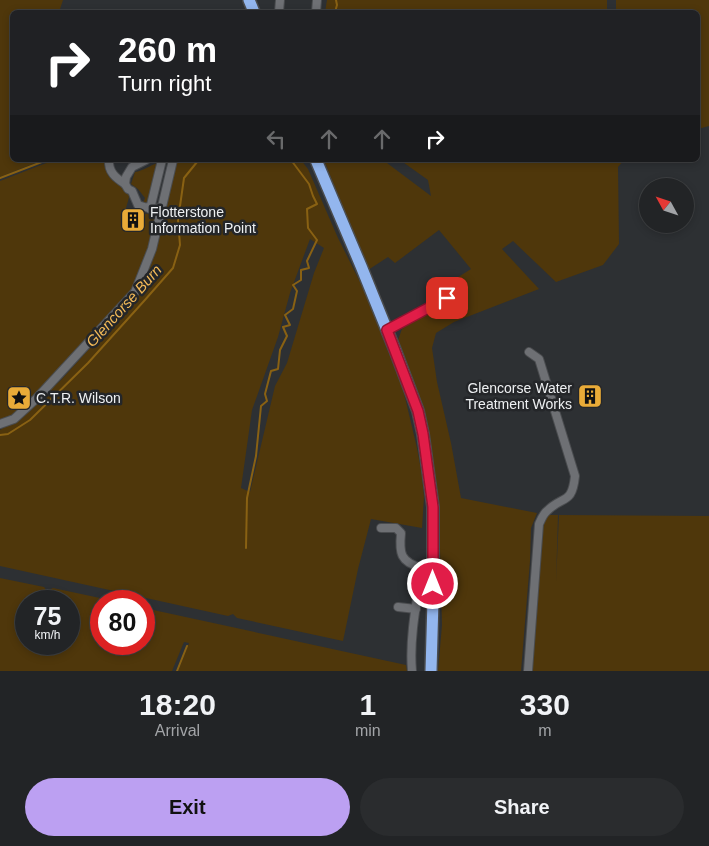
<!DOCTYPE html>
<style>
:root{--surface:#222426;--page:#2a2c2e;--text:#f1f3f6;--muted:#a2a4a7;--line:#3f4143;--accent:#bca0f2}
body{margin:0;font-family:Helvetica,sans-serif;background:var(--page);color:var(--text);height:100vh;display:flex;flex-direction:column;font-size:19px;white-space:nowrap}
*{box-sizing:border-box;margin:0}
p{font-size:16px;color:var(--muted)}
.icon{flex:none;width:28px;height:28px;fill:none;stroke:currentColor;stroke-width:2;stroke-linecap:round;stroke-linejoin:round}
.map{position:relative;height:671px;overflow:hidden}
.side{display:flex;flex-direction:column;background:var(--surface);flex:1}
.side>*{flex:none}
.guide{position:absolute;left:10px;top:10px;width:690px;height:152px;border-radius:8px;box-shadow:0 2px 8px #0003,0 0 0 1px var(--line);background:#202124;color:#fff;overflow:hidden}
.needle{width:32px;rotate:310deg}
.controls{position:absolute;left:639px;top:178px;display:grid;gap:10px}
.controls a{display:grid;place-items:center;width:55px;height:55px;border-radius:50%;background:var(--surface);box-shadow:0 2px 8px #0003,0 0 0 1px var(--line);font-size:25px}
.speed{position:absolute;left:15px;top:590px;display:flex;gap:10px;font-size:25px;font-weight:700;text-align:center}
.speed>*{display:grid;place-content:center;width:65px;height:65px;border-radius:50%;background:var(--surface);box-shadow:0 2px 8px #0003,0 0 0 1px var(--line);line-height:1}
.speed small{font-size:12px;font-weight:400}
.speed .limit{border:8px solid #d22;background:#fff;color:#111}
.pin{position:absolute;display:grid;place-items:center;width:42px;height:42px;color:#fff;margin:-21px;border-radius:10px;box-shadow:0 2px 8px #0006}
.me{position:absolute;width:55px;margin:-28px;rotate:0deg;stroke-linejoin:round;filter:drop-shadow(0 0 4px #0008)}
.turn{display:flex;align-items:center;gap:18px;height:105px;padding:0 25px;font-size:22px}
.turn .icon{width:65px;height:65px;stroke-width:2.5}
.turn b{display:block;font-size:35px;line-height:42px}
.lanes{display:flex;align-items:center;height:48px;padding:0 25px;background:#0003;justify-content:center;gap:25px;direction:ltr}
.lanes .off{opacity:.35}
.eta{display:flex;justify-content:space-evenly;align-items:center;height:85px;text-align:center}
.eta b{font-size:30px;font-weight:700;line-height:35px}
.primary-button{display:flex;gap:10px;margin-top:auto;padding:10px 25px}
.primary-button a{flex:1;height:58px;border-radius:30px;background:var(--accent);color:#111;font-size:20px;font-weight:700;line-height:58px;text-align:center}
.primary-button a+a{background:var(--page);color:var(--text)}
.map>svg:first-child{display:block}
.green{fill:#4f370b;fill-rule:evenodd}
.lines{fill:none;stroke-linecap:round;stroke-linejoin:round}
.stream{stroke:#896113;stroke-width:2}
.minor-casing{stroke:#4a4c4f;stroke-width:10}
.highway-casing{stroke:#4a4c4f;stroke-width:14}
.minor{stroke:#6e7074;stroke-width:8}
.highway{stroke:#93b6ee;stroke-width:11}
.route-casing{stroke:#92132f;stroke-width:12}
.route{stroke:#e11d48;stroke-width:9}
.labels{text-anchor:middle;stroke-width:5;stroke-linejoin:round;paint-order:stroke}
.poi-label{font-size:14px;fill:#eef0f2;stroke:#242629;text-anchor:start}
.water-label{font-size:15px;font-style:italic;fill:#f3ba58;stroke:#242629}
</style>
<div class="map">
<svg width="709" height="671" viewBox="0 0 709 671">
<rect width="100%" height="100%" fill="#2d3033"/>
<g class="green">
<path d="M0 0H63L59 12H12V160H40V161L0 177Z"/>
<path d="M327 0H607V12H325Z"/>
<path d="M616 0H709V126L698 129V12H616Z"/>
<path d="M54 160H104C104 166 107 175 111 179 115 183 129 189 129 196 129 199 127 204 126 208L128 210 144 214 157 213 150 248 133 291 54 378 13 416 0 421V181Z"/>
<path d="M176 160H301L308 169 338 238 364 290 403 389 417 448 422 476 424 497 422 528 371 519 358 569 343 641 237 618 233 614 228 616 0 566V430L18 419 61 380 137 296 151 265 158 238ZM310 239 324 248 314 273 287 363 275 386 250 492 241 488 252 410 278 337 290 293Z"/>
<path d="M324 160H383L431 196 428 180 400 160H624L618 167 619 244 603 265 556 282 513 241 502 249 539 289 454 322 436 333 432 348 437 382 451 443 461 498 537 513 531 528 530 561 521 671H438L442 625 439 511 435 476 425 422 398 340 402 329 425 313 428 296 471 269 439 230 395 263 388 257 368 270Z"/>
<path d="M157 163 159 166 149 205 143 203 145 198 138 189 131 184 135 172C143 171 149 166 157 163Z"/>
<path d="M547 515H558L556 582 559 515 709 516V671H528L540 527Z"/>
<path d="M0 578 44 587 47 591 53 588 114 601H101V644H144V608L406 665 407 671H178L189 643 184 642 172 671H0ZM26 601H69V644H26Z"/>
</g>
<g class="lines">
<g class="stream">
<path d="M335 12 337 5 336 0"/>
<path d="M0 178 47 160"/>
<path d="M0 435 8 434 30 420 88 363 144 301 173 268 180 245 178 220 184 178 197 162 204 160"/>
<path d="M246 548 247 498 256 456 261 406 267 401 265 394 271 371 278 369 280 350 287 336 283 327 290 325 285 315 293 309 297 291 293 285 301 280V270L309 268 307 261 317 240 308 228 307 209 317 204 313 196 309 184 291 160"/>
<path d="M177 671 187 646"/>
</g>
<defs>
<g id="minor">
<path d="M279 12 280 0"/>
<path d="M316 12 317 0"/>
<path d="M109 160C108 172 116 178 125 184"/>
<path d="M146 160 132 167 126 177 125 184 128 189 132 191 138 205 144 207 161 209"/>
<path d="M150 209 162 160"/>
<path d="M387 330 447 298"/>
<path d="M0 424 14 419 36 399 135 292 152 249 173 160"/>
<path d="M381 528H396L401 533C399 553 400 562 422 568"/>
<path d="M398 607 416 609"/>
<path d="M412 671C409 638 417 600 422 568L433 569"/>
<path d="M528 671 539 524C541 520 543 514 547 511 563 495 572 505 575 476L539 359 529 352"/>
</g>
<g id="highway">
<path d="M249 0 254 12"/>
<path d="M316 160 361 266 395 350 418 411 423 434 433 507V600L431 671"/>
</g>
</defs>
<use href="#minor" class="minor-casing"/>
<use href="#highway" class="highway-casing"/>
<use href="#minor" class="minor"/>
<use href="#highway" class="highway"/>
</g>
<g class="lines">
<defs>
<path id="route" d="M433 584V507L423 434 418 411 387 330 447 298"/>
</defs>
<use href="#route" class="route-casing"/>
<use href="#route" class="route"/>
</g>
<defs>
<symbol id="building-square" viewBox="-11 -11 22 22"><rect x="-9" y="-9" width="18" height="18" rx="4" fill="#e9ab38" stroke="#242629"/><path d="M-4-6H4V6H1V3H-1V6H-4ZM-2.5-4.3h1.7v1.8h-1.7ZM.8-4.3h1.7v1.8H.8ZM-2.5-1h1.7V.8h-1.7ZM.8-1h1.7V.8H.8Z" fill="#111"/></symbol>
<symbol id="sight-square" viewBox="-11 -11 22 22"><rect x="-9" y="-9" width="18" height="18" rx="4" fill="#e9ab38" stroke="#242629"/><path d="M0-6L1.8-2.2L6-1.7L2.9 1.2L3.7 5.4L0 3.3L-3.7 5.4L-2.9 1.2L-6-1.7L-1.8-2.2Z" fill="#111"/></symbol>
</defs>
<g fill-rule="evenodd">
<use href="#building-square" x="119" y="206" width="28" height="28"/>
<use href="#building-square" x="576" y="382" width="28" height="28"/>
<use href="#sight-square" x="5" y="384" width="28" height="28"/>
</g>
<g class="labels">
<g class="poi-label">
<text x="150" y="217">Flotterstone<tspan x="150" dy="16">Information Point</tspan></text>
<text x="572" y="393" text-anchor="end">Glencorse Water<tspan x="572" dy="16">Treatment Works</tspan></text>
<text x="36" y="403">C.T.R. Wilson</text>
</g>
<g class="water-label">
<text transform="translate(124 306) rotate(-48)" y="5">Glencorse Burn</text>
</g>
</g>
</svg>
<div class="controls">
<a><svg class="needle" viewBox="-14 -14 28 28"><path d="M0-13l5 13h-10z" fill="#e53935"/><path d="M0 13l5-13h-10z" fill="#a2a4a7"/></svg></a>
</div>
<div class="speed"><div>75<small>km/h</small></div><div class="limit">80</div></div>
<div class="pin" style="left:447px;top:298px;background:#d93025"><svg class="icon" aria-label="arrive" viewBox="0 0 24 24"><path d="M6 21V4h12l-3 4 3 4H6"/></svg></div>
<svg class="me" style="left:433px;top:584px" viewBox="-20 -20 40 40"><circle r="17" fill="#e11d48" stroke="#fff" stroke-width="3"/><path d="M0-11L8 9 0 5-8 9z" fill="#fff"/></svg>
<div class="guide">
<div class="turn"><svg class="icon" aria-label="right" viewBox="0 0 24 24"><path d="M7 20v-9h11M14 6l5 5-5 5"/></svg><div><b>260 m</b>Turn right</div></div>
<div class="lanes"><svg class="icon off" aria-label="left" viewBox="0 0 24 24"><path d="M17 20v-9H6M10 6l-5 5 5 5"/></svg><svg class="icon off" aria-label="ahead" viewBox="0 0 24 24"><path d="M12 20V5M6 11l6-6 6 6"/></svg><svg class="icon off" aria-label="ahead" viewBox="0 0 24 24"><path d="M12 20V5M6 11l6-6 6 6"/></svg><svg class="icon" aria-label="right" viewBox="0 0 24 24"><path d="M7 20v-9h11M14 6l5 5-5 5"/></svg></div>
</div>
</div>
<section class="side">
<div class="eta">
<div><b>18:20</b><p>Arrival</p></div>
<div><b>1</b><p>min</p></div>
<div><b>330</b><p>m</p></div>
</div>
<div class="primary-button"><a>Exit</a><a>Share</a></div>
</section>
